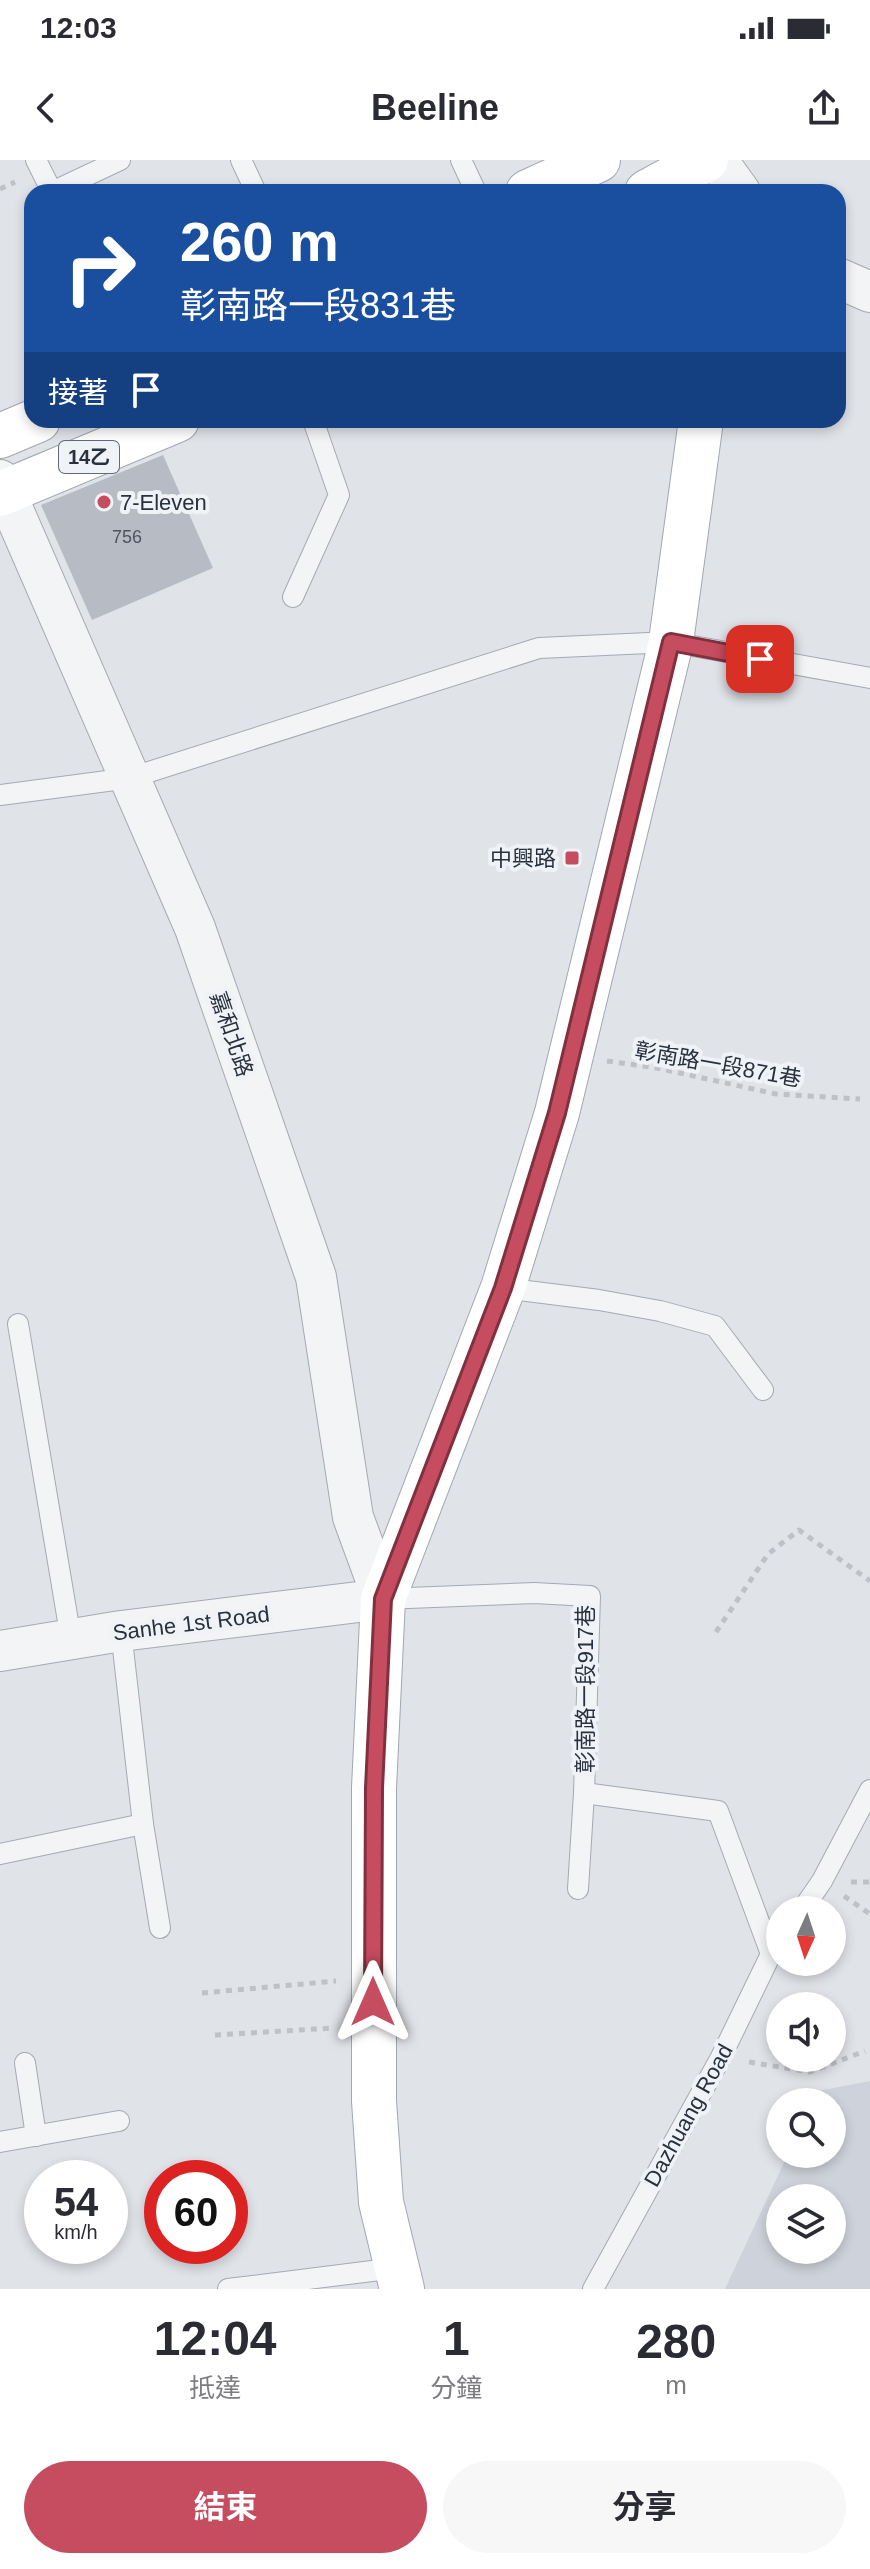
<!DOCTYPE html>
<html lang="zh-TW">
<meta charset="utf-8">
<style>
:root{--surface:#fff;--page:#f7f7f7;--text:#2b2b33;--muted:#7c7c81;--accent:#c64c60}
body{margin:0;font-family:Helvetica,"Noto Sans TC",sans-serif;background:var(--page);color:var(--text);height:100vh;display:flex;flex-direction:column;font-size:30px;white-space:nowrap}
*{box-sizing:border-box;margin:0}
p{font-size:26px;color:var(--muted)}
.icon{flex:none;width:44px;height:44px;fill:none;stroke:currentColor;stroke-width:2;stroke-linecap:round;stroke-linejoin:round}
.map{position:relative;height:2129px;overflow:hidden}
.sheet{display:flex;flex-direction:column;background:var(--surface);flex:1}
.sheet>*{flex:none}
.guide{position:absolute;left:24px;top:24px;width:822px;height:244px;border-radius:24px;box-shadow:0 4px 12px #0003;background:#1a4fa0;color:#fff;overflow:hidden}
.needle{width:52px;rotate:183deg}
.fabs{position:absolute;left:766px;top:1736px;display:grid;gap:16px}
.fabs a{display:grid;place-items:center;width:80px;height:80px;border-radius:50%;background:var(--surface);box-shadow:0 4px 12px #0003;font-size:40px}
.speed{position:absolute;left:24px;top:2000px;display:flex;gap:16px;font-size:40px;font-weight:700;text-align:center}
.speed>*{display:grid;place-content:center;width:104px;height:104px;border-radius:50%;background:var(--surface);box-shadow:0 4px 12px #0003;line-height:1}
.speed small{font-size:20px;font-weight:400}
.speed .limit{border:12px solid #d22;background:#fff;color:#111}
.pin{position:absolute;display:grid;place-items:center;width:68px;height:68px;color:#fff;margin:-34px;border-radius:16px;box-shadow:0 4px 12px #0006}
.me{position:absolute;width:88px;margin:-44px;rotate:0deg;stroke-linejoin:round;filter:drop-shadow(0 0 6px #0008)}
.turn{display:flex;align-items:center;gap:28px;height:168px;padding:0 24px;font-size:36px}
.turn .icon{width:104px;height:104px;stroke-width:2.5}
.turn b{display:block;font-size:56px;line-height:68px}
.then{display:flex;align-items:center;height:76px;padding:0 24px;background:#0003;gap:16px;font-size:30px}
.eta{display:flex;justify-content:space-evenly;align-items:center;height:136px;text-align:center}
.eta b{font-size:48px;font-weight:700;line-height:56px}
.cta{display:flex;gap:16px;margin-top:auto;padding:16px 24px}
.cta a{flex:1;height:92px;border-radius:48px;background:var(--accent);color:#fff;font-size:32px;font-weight:700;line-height:92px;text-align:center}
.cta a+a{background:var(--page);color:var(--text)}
.status{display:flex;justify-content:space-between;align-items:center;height:56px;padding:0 40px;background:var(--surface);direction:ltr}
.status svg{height:22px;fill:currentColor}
header{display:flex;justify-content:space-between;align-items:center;height:104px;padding:0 24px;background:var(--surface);font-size:36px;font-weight:700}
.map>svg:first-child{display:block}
.built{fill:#ced2da;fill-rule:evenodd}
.building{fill:#b7bcc4}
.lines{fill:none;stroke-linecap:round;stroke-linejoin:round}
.lane-casing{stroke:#a5aab2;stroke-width:22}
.street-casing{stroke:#a5aab2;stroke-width:42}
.primary-casing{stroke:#a0a8b3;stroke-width:46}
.path{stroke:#bec1c6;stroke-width:5;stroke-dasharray:6 6;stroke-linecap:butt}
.lane{stroke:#f2f4f6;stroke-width:20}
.street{stroke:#f2f4f6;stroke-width:40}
.primary{stroke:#fff;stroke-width:44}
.route-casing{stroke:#81313e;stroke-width:20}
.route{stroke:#c64c60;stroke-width:14}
.poi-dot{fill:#c64c60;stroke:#eff2f6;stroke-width:3}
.labels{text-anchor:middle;stroke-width:8;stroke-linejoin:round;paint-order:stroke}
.number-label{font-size:18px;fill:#4c5460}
.shield{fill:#eff2f6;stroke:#646b75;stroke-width:2}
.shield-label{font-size:20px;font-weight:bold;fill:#29313e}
.poi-label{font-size:22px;fill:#29313e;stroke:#eff2f6;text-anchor:start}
.street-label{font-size:22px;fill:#29313e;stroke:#eff2f6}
</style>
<div class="status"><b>12:03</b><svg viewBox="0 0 49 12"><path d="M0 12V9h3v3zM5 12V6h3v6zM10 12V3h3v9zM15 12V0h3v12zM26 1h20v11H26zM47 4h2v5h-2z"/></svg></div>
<header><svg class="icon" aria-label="back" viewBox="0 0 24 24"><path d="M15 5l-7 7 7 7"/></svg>Beeline<svg class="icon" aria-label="share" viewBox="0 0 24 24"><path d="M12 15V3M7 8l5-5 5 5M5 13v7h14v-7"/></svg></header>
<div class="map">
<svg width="870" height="2129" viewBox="0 0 870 2129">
<rect width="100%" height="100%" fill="#e0e3e8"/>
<path class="built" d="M870 1921V2129H725L788 1994H832V1942H812L818 1931ZM780 2038H832V2090H780Z"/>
<path class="building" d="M163 295 213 408 92 460 41 345Z"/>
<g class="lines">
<defs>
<g id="lane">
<path d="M36 0 52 32"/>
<path d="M241 0 256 32"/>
<path d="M461 0 476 32"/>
<path d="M52 32 120 0"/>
<path d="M293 437 339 335 313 260"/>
<path d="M0 635 130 618 539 488 671 482 870 518"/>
<path d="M503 1128 599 1140 660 1151 715 1166 763 1230"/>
<path d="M18 1164 71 1479"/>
<path d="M383 1439 534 1433 590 1436 584 1633 578 1729"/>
<path d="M584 1633 718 1651 771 1794"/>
<path d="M143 1664 160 1768"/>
<path d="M0 1694 143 1664 121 1471"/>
<path d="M802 1750 822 1721 870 1630"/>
<path d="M25 1903 36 1976"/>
<path d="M0 1982 119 1961"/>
<path d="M228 2129 396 2108"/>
<path d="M593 2129 721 1897 771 1794 780 1781"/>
</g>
<g id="street">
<path d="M717 0 740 32"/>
<path d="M838 118 870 132"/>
<path d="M0 320 195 768 316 1117 353 1357 383 1439 121 1471 0 1491"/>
</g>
<g id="primary">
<path d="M528 32 598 0"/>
<path d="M647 32 706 0"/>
<path d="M0 276 38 260"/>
<path d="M0 334 177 260"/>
<path d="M402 2129 381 2042 374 1941V1628L383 1439 503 1128 557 953 671 482 701 260"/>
</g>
</defs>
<use href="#lane" class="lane-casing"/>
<use href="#street" class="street-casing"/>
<use href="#primary" class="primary-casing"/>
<g class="path">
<path d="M0 29 15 22"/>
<path d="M607 901 657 908 776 934 860 939"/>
<path d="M716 1472 768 1394 799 1370 870 1421"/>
<path d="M851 1722H870"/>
<path d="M844 1736 870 1754"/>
<path d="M202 1833 336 1821"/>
<path d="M215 1875 334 1868"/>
<path d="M749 1902 810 1912 865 1891"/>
</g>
<use href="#lane" class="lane"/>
<use href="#street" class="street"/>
<use href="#primary" class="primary"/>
</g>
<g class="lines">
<defs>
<path id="route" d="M373 1842 374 1628 383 1439 503 1128 557 953 671 482 760 499"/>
</defs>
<use href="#route" class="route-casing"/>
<use href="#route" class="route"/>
</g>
<g class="poi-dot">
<circle cx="104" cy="342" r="8"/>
<rect x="564" y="690" width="16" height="16" rx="4"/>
</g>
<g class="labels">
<g class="number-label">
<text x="127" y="383">756</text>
</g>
<rect class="shield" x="59" y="281" width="60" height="32" rx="6"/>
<g class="shield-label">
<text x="89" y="304">14乙</text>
</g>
<g class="poi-label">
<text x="120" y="350">7-Eleven</text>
<text x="556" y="706" text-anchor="end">中興路</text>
</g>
<g class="street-label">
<text transform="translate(232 874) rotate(71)" y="8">嘉和北路</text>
<text transform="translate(718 904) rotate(10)" y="8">彰南路一段871巷</text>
<text transform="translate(191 1463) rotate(-7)" y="8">Sanhe 1st Road</text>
<text transform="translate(585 1529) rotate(-90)" y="8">彰南路一段917巷</text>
<text transform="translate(688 1955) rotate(-61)" y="8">Dazhuang Road</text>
</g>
</g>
</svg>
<div class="fabs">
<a><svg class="needle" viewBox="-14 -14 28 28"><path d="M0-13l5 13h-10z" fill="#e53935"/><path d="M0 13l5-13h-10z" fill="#7c7c81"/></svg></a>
<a><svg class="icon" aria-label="sound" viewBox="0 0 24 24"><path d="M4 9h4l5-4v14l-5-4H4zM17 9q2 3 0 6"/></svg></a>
<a><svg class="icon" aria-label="search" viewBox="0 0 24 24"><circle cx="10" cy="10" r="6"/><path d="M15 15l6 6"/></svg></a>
<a><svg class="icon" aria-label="layers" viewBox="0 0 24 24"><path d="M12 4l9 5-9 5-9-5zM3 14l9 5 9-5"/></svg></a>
</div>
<div class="speed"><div>54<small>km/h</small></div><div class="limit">60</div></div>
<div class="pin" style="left:760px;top:499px;background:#d93025"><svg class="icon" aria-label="arrive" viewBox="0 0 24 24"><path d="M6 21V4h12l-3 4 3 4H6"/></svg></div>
<svg class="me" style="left:373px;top:1842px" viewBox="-20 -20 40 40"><path d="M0-17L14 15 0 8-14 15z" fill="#c64c60" stroke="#fff" stroke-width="4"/></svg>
<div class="guide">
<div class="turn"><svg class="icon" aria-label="right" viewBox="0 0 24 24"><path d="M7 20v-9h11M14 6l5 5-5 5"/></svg><div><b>260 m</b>彰南路一段831巷</div></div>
<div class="then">接著<svg class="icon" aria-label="arrive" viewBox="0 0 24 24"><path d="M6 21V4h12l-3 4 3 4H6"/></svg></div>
</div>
</div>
<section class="sheet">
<div class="eta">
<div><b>12:04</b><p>抵達</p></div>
<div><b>1</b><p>分鐘</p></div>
<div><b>280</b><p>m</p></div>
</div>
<div class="cta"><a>結束</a><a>分享</a></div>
</section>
